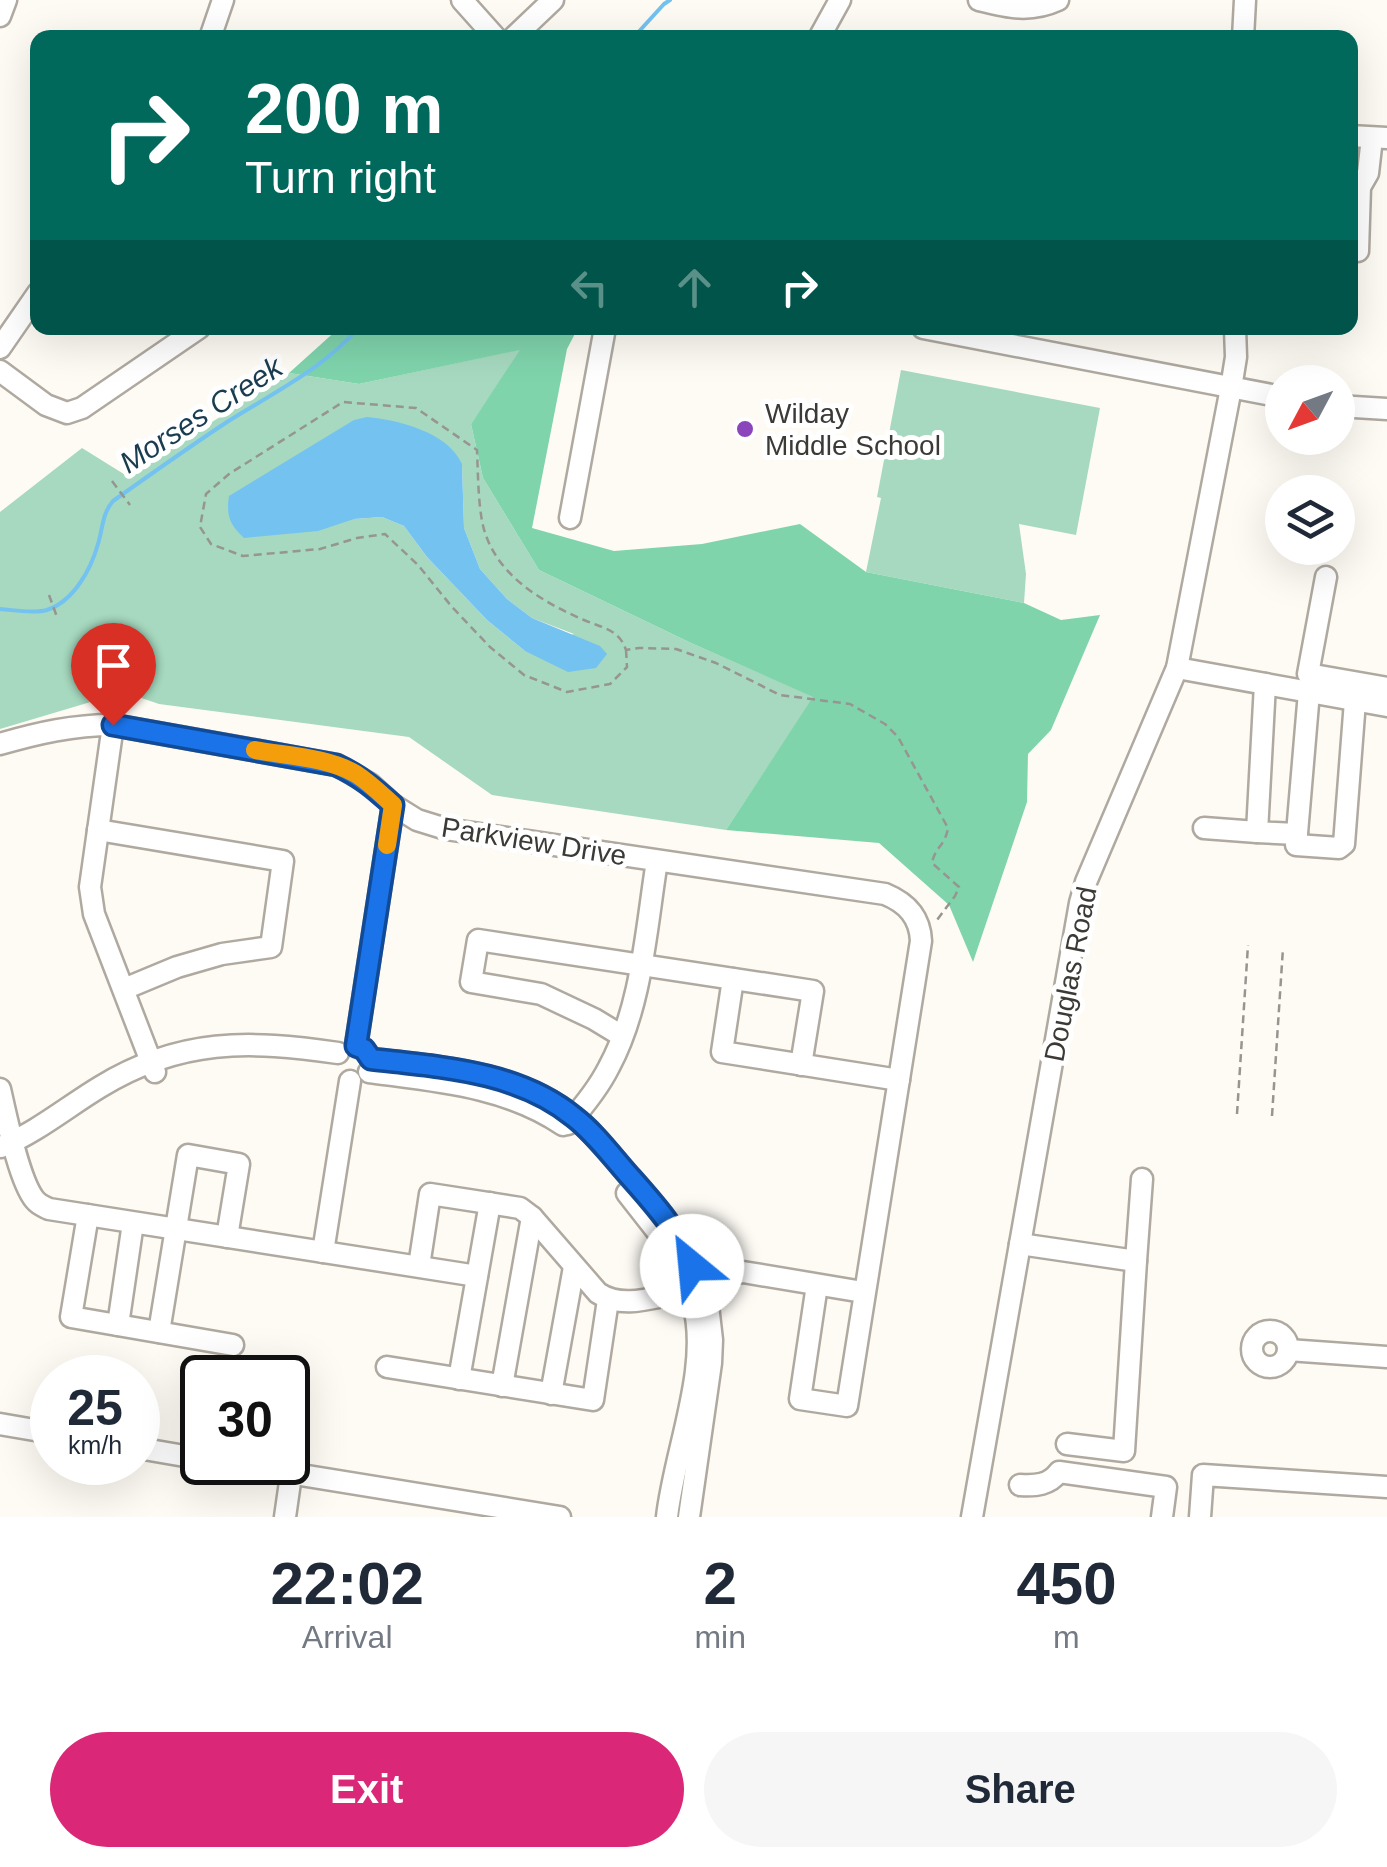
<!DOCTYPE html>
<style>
:root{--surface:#fff;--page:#f6f6f7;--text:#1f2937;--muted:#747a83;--accent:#db2777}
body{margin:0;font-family:Helvetica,sans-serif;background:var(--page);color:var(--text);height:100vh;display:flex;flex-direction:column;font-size:38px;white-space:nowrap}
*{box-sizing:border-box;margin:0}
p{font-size:32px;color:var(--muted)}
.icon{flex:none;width:55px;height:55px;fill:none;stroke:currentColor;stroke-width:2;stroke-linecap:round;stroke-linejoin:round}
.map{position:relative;height:1517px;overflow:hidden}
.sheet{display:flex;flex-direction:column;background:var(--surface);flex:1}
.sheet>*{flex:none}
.top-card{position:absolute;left:30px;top:30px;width:1328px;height:305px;border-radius:20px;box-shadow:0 10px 40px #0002;background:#00695c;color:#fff;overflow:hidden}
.needle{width:65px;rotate:229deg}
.fabs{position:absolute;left:1265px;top:365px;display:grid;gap:20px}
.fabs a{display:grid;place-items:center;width:90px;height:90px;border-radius:50%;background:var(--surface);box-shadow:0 10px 40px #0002;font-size:50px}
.speed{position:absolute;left:30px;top:1355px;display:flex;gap:20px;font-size:50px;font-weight:700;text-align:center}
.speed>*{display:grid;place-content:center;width:130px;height:130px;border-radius:50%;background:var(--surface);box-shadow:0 10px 40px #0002;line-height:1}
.speed small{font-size:25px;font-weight:400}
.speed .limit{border:5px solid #111;border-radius:15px;background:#fff;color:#111}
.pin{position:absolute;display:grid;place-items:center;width:85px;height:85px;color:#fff;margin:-102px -42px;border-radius:50% 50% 50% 0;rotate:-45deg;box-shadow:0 0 10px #0007}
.pin .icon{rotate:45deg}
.me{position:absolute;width:110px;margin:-55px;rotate:332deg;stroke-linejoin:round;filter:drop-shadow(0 0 8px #0008)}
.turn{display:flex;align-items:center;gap:35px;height:210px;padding:0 50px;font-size:45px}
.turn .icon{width:130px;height:130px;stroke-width:2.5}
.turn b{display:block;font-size:70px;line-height:85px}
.lanes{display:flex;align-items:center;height:95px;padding:0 50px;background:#0003;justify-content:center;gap:50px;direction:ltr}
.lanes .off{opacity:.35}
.eta{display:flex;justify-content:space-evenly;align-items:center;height:170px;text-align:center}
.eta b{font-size:60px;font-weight:800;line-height:70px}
.primary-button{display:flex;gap:20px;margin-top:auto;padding:20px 50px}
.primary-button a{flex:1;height:115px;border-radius:60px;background:var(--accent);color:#fff;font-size:40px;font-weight:800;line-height:115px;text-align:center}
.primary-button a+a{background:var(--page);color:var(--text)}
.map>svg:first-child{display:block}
.green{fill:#a6d9bf;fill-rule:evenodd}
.forest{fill:#7fd4ac}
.water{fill:#74c2f0}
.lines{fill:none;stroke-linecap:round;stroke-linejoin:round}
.stream{stroke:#74c2f0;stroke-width:4}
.minor-casing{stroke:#afa9a0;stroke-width:25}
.path{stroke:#979590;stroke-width:2.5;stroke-dasharray:8 5;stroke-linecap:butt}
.minor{stroke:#fff;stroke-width:20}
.route-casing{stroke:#114b97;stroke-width:25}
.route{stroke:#1a73e8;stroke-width:18}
.slow{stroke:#f59e0b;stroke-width:18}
.poi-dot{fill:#8a46ba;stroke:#fff;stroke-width:4}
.labels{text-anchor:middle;stroke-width:10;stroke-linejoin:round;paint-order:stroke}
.poi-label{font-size:28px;fill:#3c3a36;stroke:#fff;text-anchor:start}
.street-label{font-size:28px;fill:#3c3a36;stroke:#fff}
.water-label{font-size:30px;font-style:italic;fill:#1a3c50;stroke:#fff}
</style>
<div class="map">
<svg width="1387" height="1517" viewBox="0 0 1387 1517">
<rect width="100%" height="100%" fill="#fefbf5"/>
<g class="green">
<path d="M522 349 471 424 483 478 539 570 691 643 814 697 726 830 492 795 409 737 159 704 124 692 0 729V512L82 448 127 476 289 373 359 384ZM462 464 464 528 480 569 507 599 532 618 574 634 525 651 487 620 427 557 404 526 382 517 354 519Z"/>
<path d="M901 370 1100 408 1076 535 1019 524 1026 574 1024 603 866 572 881 498 877 497Z"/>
</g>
<path class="forest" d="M339 328H578L567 349 532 528 614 551 702 544 800 524 866 572 1024 603 1061 620 1100 615 1051 730 1028 754 1027 802 973 962 949 905 879 843 726 830 813 697 691 643 539 570 483 478 471 424 520 350 359 384 289 373Z"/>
<path class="water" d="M367 417C398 420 448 432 462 464L464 528 480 569 507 599 532 618 600 646 607 654 596 668 568 672 525 651 487 620 427 557 404 526 382 517 354 519 318 531 244 538C230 525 226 516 229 496L354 420Z"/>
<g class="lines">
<g class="stream">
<path d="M633 38 664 4 670 0"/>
<path d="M0 609C14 610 33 614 47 610 74 601 91 569 98 544 103 528 102 514 113 501 151 474 189 447 227 422 273 393 323 369 358 328"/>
</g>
<defs>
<g id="minor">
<path d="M462 0 496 38"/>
<path d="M979 0C1007 7 1030 13 1058 0"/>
<path d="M0 16 6 0"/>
<path d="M210 38 223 0"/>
<path d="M513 38 553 0"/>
<path d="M819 38 840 0"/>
<path d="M1243 38 1245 0"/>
<path d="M1350 136 1387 138"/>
<path d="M1358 251 1360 187 1368 173 1372 138"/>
<path d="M923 328 1282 397"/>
<path d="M0 348 38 293"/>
<path d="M0 371 46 405 67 413 82 408 199 328"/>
<path d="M1338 406 1387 409"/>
<path d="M570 518 605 328"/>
<path d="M1326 577 1308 674 1387 688"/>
<path d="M1177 668 1387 706"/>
<path d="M1265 684 1257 832 1297 834"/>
<path d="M1309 692 1296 845 1339 848 1344 844 1355 701"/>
<path d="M113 725 90 887 94 914 155 1072"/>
<path d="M0 744C38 733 73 725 113 725L337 765 370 784 393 805 417 820 446 829 885 894C907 903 920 917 921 941L847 1406 800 1399 817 1285"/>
<path d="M1204 828 1257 832"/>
<path d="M98 830 283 861 271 947 222 954 177 967 124 989"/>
<path d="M733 979 722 1052 899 1080"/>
<path d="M622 1036 594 1019 541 994 471 982 478 940 813 991 801 1065"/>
<path d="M356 1045 393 805"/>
<path d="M371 1059C441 1067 518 1072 574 1117 596 1134 613 1158 632 1179 656 1206 679 1232 692 1266"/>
<path d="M369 1072C436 1081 506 1086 563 1125"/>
<path d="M0 1089C6 1115 19 1181 35 1200 39 1205 43 1206 49 1209L477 1276"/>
<path d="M568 1124C583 1107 599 1087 609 1067 642 1006 646 929 657 861"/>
<path d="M1 1147C37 1132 67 1107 100 1087 180 1038 249 1040 338 1053"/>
<path d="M627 1193 663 1239 675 1258"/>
<path d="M88 1215 71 1317 233 1345"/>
<path d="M1020 1244 1136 1261 1142 1179"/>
<path d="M323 1252 350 1081"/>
<path d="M419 1266 430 1194 520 1208 532 1217 598 1293C622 1309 651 1298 677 1293"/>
<path d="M710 1278 720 1274 743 1272 863 1292"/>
<path d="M118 1325 133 1223"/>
<circle cx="1270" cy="1349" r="18"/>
<path d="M159 1332 188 1155 239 1164 227 1237"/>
<path d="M1288 1350 1387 1357"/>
<path d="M387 1367 593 1400 608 1300"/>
<path d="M459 1379 490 1203"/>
<path d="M502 1386 532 1217"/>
<path d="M551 1394 574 1267"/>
<path d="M0 1424 52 1433"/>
<path d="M1067 1444 1124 1451 1136 1261"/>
<path d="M138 1448 202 1459"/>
<path d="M221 1462 560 1517"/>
<path d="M1020 1485C1036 1486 1049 1485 1059 1472L1166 1487 1162 1517"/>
<path d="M285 1517 291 1475"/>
<path d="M667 1517C674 1452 711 1367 693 1303"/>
<path d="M689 1517 711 1363 712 1340 707 1297"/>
<path d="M972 1517 1080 903 1086 882 1177 668 1231 388 1236 357 1235 328"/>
<path d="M1200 1517 1203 1475 1387 1487"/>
</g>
</defs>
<use href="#minor" class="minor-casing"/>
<g class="path">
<path d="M112 481 130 505"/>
<path d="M49 595 57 617"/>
<path d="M626 650 627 667 610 684 567 692 524 675 490 647 452 607 418 565 385 534 357 538 320 549 243 556 211 544 200 527 206 494 229 474 343 402 416 408 477 450C478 473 478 498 482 521 492 573 540 601 584 620 602 628 619 629 626 650L639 648 676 649 716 663 780 695 850 704 885 724 898 737 948 828C945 846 935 847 932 863L959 887 955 896 937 920"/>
<path d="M1237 1114 1248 945"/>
<path d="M1272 1116 1283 948"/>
</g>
<use href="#minor" class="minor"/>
</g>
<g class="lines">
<defs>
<path id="route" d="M113 725 336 765C359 775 375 789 393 805L356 1046 364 1049 371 1059C441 1067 518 1071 574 1117 596 1134 613 1158 632 1179 656 1206 679 1232 692 1266"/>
</defs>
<use href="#route" class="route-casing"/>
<use href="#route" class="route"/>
<path class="slow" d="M255 750C287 756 327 757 356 774 370 783 381 794 393 805L387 845"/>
</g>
<circle class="poi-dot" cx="745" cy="429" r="10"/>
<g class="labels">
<g class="poi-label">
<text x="765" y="423">Wilday<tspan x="765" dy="32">Middle School</tspan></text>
</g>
<g class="street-label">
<text transform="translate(534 841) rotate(9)" y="10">Parkview Drive</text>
<text transform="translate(1070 974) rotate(-79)" y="10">Douglas Road</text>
</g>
<g class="water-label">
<text transform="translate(201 415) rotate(-33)" y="10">Morses Creek</text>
</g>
</g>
</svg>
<div class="fabs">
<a><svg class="needle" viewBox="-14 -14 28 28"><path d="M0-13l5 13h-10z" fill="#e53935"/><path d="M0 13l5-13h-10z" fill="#747a83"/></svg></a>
<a><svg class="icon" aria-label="layers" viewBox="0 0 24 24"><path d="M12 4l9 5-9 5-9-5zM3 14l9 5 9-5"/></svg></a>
</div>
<div class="speed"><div>25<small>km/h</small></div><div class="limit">30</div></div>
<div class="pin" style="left:113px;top:725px;background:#d93025"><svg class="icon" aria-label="arrive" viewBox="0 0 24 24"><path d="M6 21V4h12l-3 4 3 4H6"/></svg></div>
<svg class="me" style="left:692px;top:1266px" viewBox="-20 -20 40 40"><circle r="19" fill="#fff"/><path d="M0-13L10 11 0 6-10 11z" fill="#1a73e8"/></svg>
<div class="top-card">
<div class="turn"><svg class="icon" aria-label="right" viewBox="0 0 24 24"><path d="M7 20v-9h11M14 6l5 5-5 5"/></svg><div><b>200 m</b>Turn right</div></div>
<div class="lanes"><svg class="icon off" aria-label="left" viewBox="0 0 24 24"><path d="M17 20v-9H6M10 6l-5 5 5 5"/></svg><svg class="icon off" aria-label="ahead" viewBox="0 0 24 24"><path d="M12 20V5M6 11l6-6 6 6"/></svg><svg class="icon" aria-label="right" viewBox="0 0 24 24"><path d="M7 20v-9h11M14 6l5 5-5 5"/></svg></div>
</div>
</div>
<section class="sheet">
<div class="eta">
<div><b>22:02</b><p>Arrival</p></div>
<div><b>2</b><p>min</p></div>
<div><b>450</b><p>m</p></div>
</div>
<div class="primary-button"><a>Exit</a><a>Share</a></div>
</section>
